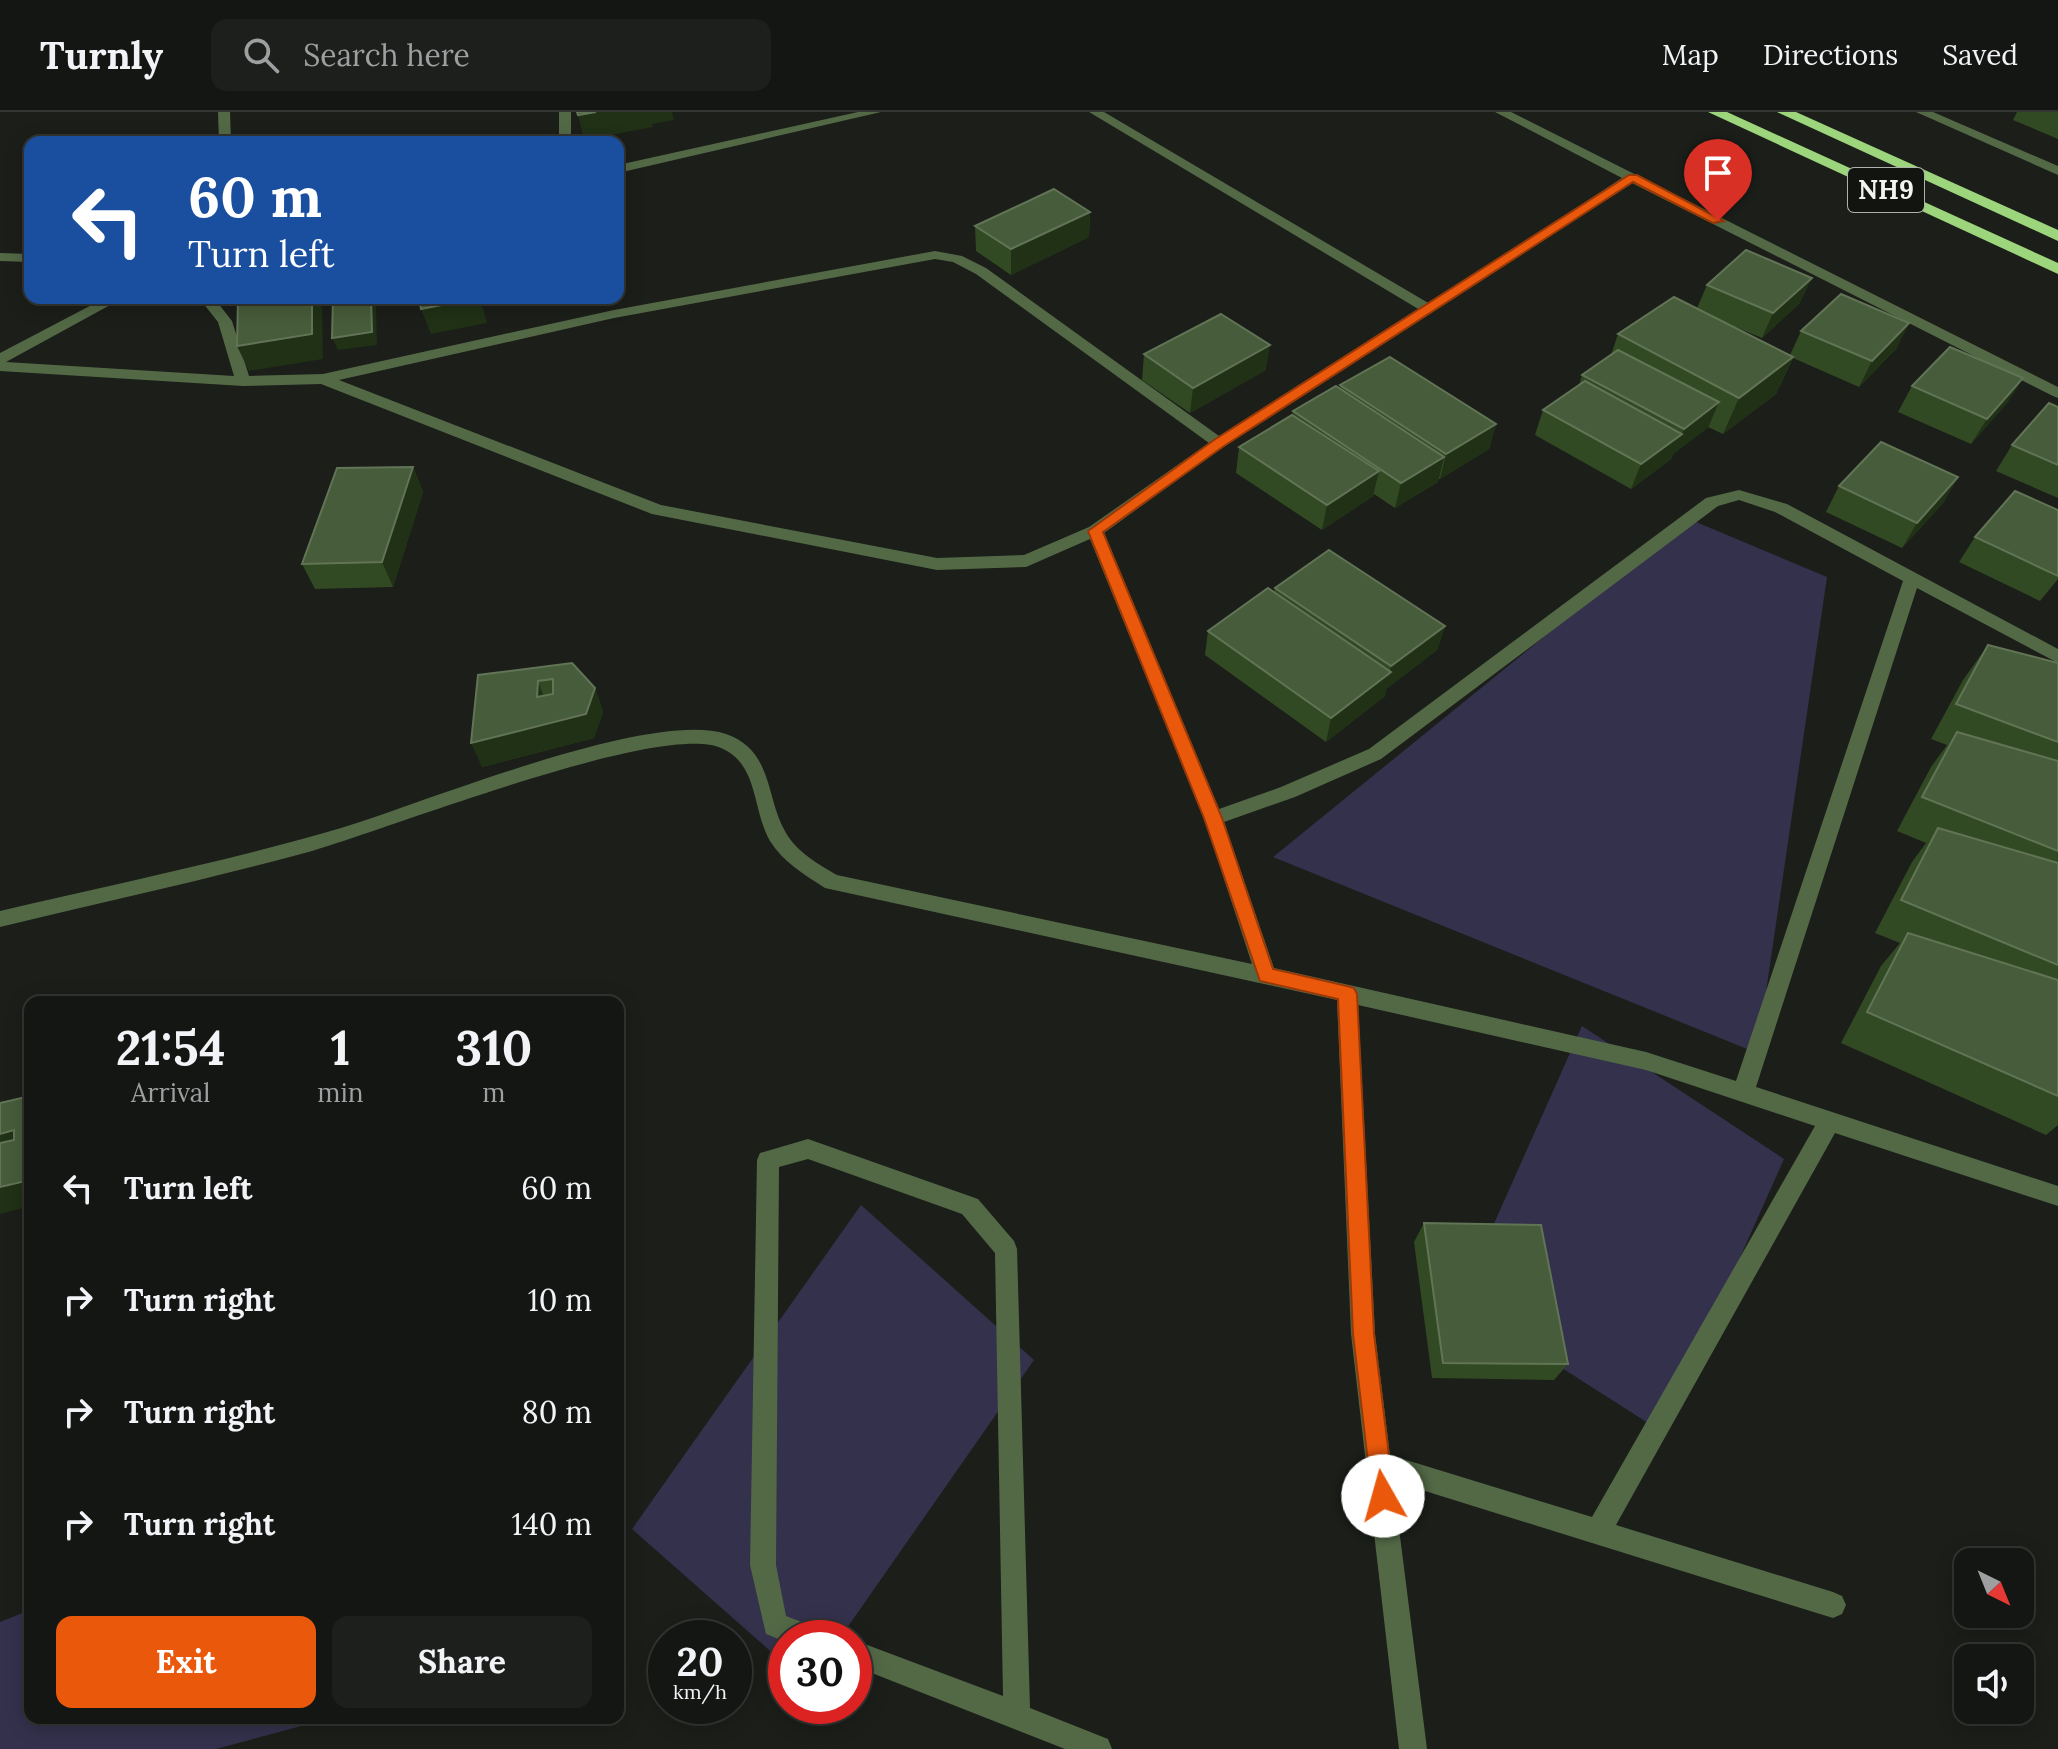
<!DOCTYPE html>
<style>
:root{--surface:#141613;--page:#1d1f1c;--text:#f1f3f6;--muted:#9d9fa0;--line:#333533;--accent:#ea580c}
body{margin:0;font-family:Lora,serif;background:var(--page);color:var(--text);height:100vh;display:flex;flex-direction:column;font-size:30px;white-space:nowrap}
*{box-sizing:border-box;margin:0}
p{font-size:26px;color:var(--muted)}
.icon{flex:none;width:44px;height:44px;fill:none;stroke:currentColor;stroke-width:2;stroke-linecap:round;stroke-linejoin:round}
.map{position:relative;flex:1;overflow:hidden}
.panel{position:absolute;left:24px;top:884px;width:600px;height:728px;display:flex;flex-direction:column;background:var(--surface);border-radius:16px;box-shadow:0 4px 20px #0003,0 0 0 2px var(--line)}
.panel>*{flex:none}
.guide{position:absolute;left:24px;top:24px;width:600px;height:168px;border-radius:16px;box-shadow:0 4px 20px #0003,0 0 0 2px var(--line);background:#1a4fa0;color:#fff;overflow:hidden}
.needle{width:52px;rotate:137deg}
.tools{position:absolute;left:1954px;top:1436px;display:grid;gap:16px}
.tools a{display:grid;place-items:center;width:80px;height:80px;border-radius:16px;background:var(--surface);box-shadow:0 4px 20px #0003,0 0 0 2px var(--line);font-size:40px}
.speed{position:absolute;left:648px;top:1508px;display:flex;gap:16px;font-size:40px;font-weight:700;text-align:center}
.speed>*{display:grid;place-content:center;width:104px;height:104px;border-radius:50%;background:var(--surface);box-shadow:0 4px 20px #0003,0 0 0 2px var(--line);line-height:1}
.speed small{font-size:20px;font-weight:400}
.speed .limit{border:12px solid #d22;background:#fff;color:#111}
.pin{position:absolute;display:grid;place-items:center;width:68px;height:68px;color:#fff;margin:-82px -34px;border-radius:50% 50% 50% 0;rotate:-45deg;box-shadow:0 0 8px #0007}
.pin .icon{rotate:45deg}
.me{position:absolute;width:88px;margin:-44px;rotate:353deg;stroke-linejoin:round;filter:drop-shadow(0 0 6px #0008)}
.turn{display:flex;align-items:center;gap:28px;height:168px;padding:0 32px;font-size:36px}
.turn .icon{width:104px;height:104px;stroke-width:2.5}
.turn b{display:block;font-size:56px;line-height:68px}
.eta{display:flex;justify-content:space-evenly;align-items:center;height:136px;text-align:center}
.eta b{font-size:48px;font-weight:700;line-height:56px}
.primary-button{display:flex;gap:16px;margin-top:auto;padding:16px 32px}
.primary-button a{flex:1;height:92px;border-radius:16px;background:var(--accent);color:#fff;font-size:32px;font-weight:700;line-height:92px;text-align:center}
.primary-button a+a{background:var(--page);color:var(--text)}
ul{padding:0;list-style:none}
li{display:flex;align-items:center;gap:24px;height:112px;padding:0 32px}
li div{flex:1}
li b{display:block;font-size:30px}
li em{font-style:normal}
header{display:flex;align-items:center;gap:48px;box-sizing:border-box;height:112px;padding:0 40px;background:var(--surface);border-bottom:2px solid var(--line)}
header strong{font-size:38px}
nav{display:flex;gap:44px;margin-inline-start:auto;font-size:28px}
.search{width:560px;height:72px;background:var(--page);display:flex;align-items:center;gap:20px;box-sizing:border-box;padding:0 28px;border-radius:16px;color:var(--muted);font-size:30px}
.map>svg:first-child{display:block}
.green{fill:#33314c}
.lines{fill:none;stroke-linecap:round;stroke-linejoin:round}
.street{fill:#536946;fill-rule:evenodd}
.highway{fill:#9dd57c;fill-rule:evenodd}
.wall{fill:#324a23}
.shaded-wall{fill:#203116}
.building{fill:#475c3a;stroke:#627456;stroke-width:2;fill-rule:evenodd}
.route{fill:#ea580c;stroke:#983908;stroke-width:2}
.labels{text-anchor:middle;stroke-width:8;stroke-linejoin:round;paint-order:stroke}
.shield{fill:#121410;stroke:#afb1ae;stroke-width:2}
.shield-label{font-size:26px;font-weight:bold;fill:#f2f4f1}
</style>
<header>
<strong>Turnly</strong>
<div class="search"><svg class="icon" aria-label="search" viewBox="0 0 24 24"><circle cx="10" cy="10" r="6"/><path d="M15 15l6 6"/></svg>Search here</div>
<nav><a>Map</a><a>Directions</a><a>Saved</a></nav>
</header>
<div class="map">
<svg width="2058" height="1637" viewBox="0 0 2058 1637">
<rect width="100%" height="100%" fill="#1b1e19"/>
<g class="green">
<path d="M1689 407 1827 465 1757 941 1273 745Z"/>
<path d="M1582 914 1784 1047 1662 1320 1459 1190Z"/>
<path d="M861 1093 1034 1248 840 1526H786V1553L632 1417Z"/>
<path d="M30 1498V1606H331L216 1637H0V1510Z"/>
</g>
<g class="lines">
<g class="street">
<path d="M218 0H230L231 30H219Z"/>
<rect x="559" y="0" width="12" height="30"/>
<path d="M858 0H881L618 61V53Z"/>
<path d="M1089 0H1104L1430 192 1622 66 1495 0H1511L2058 275V286L2053 284 1632 71 1224 334 1104 421 1219 697 1281 675 1369 637 1706 386 1739 378 1787 392 2058 537V551L1917 476 1756 975 2058 1074V1094L1835 1021 1616 1413 1833 1480 1842 1484 1846 1493 1842 1502 1833 1506 1393 1369 1427 1637H1399L1351 1222 1337 888 825 776C805 763 783 750 770 729 752 698 759 652 721 636 658 609 380 721 301 742 201 769 100 791 0 815V799C114 772 229 749 341 716 424 691 650 597 726 622 774 639 765 686 786 721 797 740 818 752 837 763L1252 852 1204 706 1090 427 1026 455 937 458 652 402 321 272 243 274 0 259V241L105 186H123L6 250 234 264 218 210 199 186H214L232 209 249 264 323 262 614 198 935 139 962 144 986 156 1219 324 1420 198ZM935 147 953 150 976 162 1209 331 1089 415 1024 443 937 446 661 393 339 268 614 206ZM1739 388 1775 400 1903 469 1736 969 1646 940 1274 856 1224 710 1295 685 1381 647 1718 394ZM1358 893 1646 958 1815 1014 1592 1405 1390 1343 1375 1222Z"/>
<path d="M1916 0H1933L2058 54V63Z"/>
<path d="M0 141 30 142V150L0 149Z"/>
<path d="M808 1027 978 1087 1014 1129 1017 1137 1030 1596 1108 1627 1112 1637H1065L854 1554V1528L1003 1584 995 1141 962 1102 808 1047 779 1055 776 1453 786 1504 820 1517 824 1526H786V1530L766 1522 750 1453 757 1048 760 1041Z"/>
</g>
<g class="highway">
<path d="M1708 0H1727L2058 151V162Z"/>
<path d="M1777 0H1796L2058 118V129Z"/>
</g>
</g>
<g class="wall">
<path d="M2017 0H2058V27L2013 8Z"/>
<path d="M1090 100 1089 125 1011 163 976 139 975 114Z"/>
<path d="M1707 173 1800 191 1762 226 1728 212 1790 243 1801 219 1909 211 1896 237 1859 275 1793 246 1776 282 1723 322 1708 315 1673 342 1671 347 1631 377 1535 323 1543 298 1579 273 1582 263 1611 243 1618 222 1697 196Z"/>
<path d="M1144 242 1266 258 1190 301 1142 268Z"/>
<path d="M2023 266 2007 291 1971 332 1898 300 1912 274Z"/>
<path d="M1340 273 1496 312 1489 337 1440 367H1438V370L1395 396 1374 382 1373 384 1322 418 1236 361 1239 335 1292 303 1293 299 1340 277Z"/>
<path d="M2058 295V386L1996 359 2012 333Z"/>
<path d="M413 355 423 380 393 475 315 477 302 452Z"/>
<path d="M1958 365 1943 391 1902 436 1826 400 1839 374Z"/>
<path d="M2058 398V467L2040 489 1959 450 1975 425Z"/>
<path d="M1275 476 1445 514 1437 538 1386 577 1385 584 1326 630 1205 543 1208 519 1274 480Z"/>
<path d="M1988 533 2058 551V1013L2046 1023 1841 931 1881 854 1900 831 1875 821 1912 750 1926 731 1897 719 1931 655 1947 633 1931 627 1963 568Z"/>
<path d="M572 551 595 576 603 600 594 626 482 655 478 563Z"/>
<path d="M1424 1111 1568 1252 1554 1268 1432 1266 1414 1130Z"/>
</g>
<g class="shaded-wall">
<path d="M596 0H672L674 8 652 12 653 15 584 28 578 3Z"/>
<path d="M1090 100 1089 125 1011 163V137Z"/>
<path d="M1812 166 1800 191 1762 226 1773 201Z"/>
<path d="M312 186H318L322 197 323 247 249 259 237 234Z"/>
<path d="M371 186H374L376 192 377 233 338 238 332 226Z"/>
<path d="M477 186H480L487 211 431 222 421 197Z"/>
<path d="M1909 211 1896 237 1859 275 1872 249Z"/>
<path d="M1270 233 1266 258 1190 301 1193 276Z"/>
<path d="M1793 245 1776 282 1723 322 1739 286Z"/>
<path d="M2023 266 2007 291 1971 332 1987 307Z"/>
<path d="M1719 290 1708 316 1673 342 1684 317Z"/>
<path d="M1496 312 1489 337 1440 367 1446 342Z"/>
<path d="M1682 322 1671 347 1631 377 1641 352Z"/>
<path d="M1444 345 1438 370 1395 396 1401 371Z"/>
<path d="M413 355 423 380 393 475 382 450Z"/>
<path d="M1379 359 1373 384 1322 418 1327 393Z"/>
<path d="M1958 365 1943 391 1902 436 1917 411Z"/>
<path d="M1445 514 1437 538 1386 577 1385 584 1326 630 1331 606 1389 562 1391 554Z"/>
<path d="M538 569 547 593 537 585Z"/>
<path d="M595 576 603 600 594 626 482 655 471 631Z"/>
<path d="M14 1018 23 1062 0 1043V1022Z"/>
<path d="M30 1068V1102L23 1096 0 1102V1069Z"/>
</g>
<g class="building">
<path d="M577 0H596L578 3Z"/>
<path d="M1054 77 1090 100 1011 137 975 114Z"/>
<path d="M1746 138 1812 166 1773 201 1707 173Z"/>
<path d="M1841 182 1909 211 1872 249 1801 219Z"/>
<path d="M1674 185 1793 245 1739 286 1618 222Z"/>
<path d="M238 186H312V222L237 234Z"/>
<path d="M333 186H371L372 220 332 226Z"/>
<path d="M419 186H477L421 197Z"/>
<path d="M1221 202 1270 233 1193 276 1144 242Z"/>
<path d="M1950 235 2023 266 1987 307 1912 274Z"/>
<path d="M1618 238 1719 290 1684 317 1582 263Z"/>
<path d="M1390 245 1496 312 1446 342 1340 273Z"/>
<path d="M1585 269 1682 322 1641 352 1543 298Z"/>
<path d="M1336 274 1444 345 1401 371 1293 299Z"/>
<path d="M2049 291 2058 295V353L2012 333Z"/>
<path d="M1292 303 1379 359 1327 393 1239 335Z"/>
<path d="M1881 330 1958 365 1917 411 1839 374Z"/>
<path d="M413 355 382 450 302 452 337 356Z"/>
<path d="M2015 379 2058 398V464L1975 425Z"/>
<path d="M1329 438 1445 514 1391 554 1275 476Z"/>
<path d="M1268 476 1391 560 1331 606 1208 519Z"/>
<path d="M1988 533 2058 551V630L1956 592Z"/>
<path d="M572 551 595 576 586 602 471 631 478 563ZM553 567V582L537 585 538 569Z"/>
<path d="M1957 620 2058 649V739L1922 685Z"/>
<path d="M1938 716 2058 751V853L1901 788Z"/>
<path d="M1908 821 2058 868V984L1867 900Z"/>
<path d="M30 984V1068L0 1075V1031L14 1028V1018L0 1022V991Z"/>
<path d="M1424 1111 1541 1113 1568 1252 1443 1251Z"/>
</g>
<path class="route" d="M1629 63H1637L1724 109 1713 111 1633 70 1224 334 1103 420 1222 706 1273 857 1347 874 1354 876 1357 882 1374 1222 1394 1384 1391 1392 1383 1395 1375 1392 1372 1384 1353 1222 1338 887 1260 869 1204 706 1088 419 1214 328Z"/>
<g class="labels">
<rect class="shield" x="1848" y="56" width="76" height="44" rx="6"/>
<g class="shield-label">
<text x="1886" y="87">NH9</text>
</g>
</g>
</svg>
<div class="tools">
<a><svg class="needle" viewBox="-14 -14 28 28"><path d="M0-13l5 13h-10z" fill="#e53935"/><path d="M0 13l5-13h-10z" fill="#9d9fa0"/></svg></a>
<a><svg class="icon" aria-label="sound" viewBox="0 0 24 24"><path d="M4 9h4l5-4v14l-5-4H4zM17 9q2 3 0 6"/></svg></a>
</div>
<div class="speed"><div>20<small>km/h</small></div><div class="limit">30</div></div>
<div class="pin" style="left:1718px;top:109px;background:#d93025"><svg class="icon" aria-label="arrive" viewBox="0 0 24 24"><path d="M6 21V4h12l-3 4 3 4H6"/></svg></div>
<svg class="me" style="left:1383px;top:1384px" viewBox="-20 -20 40 40"><circle r="19" fill="#fff"/><path d="M0-13L10 11 0 6-10 11z" fill="#ea580c"/></svg>
<div class="guide">
<div class="turn"><svg class="icon" aria-label="left" viewBox="0 0 24 24"><path d="M17 20v-9H6M10 6l-5 5 5 5"/></svg><div><b>60 m</b>Turn left</div></div>
</div>
<section class="panel">
<div class="eta">
<div><b>21:54</b><p>Arrival</p></div>
<div><b>1</b><p>min</p></div>
<div><b>310</b><p>m</p></div>
</div>
<ul>
<li><svg class="icon" aria-label="left" viewBox="0 0 24 24"><path d="M17 20v-9H6M10 6l-5 5 5 5"/></svg><div><b>Turn left</b></div><em>60 m</em></li>
<li><svg class="icon" aria-label="right" viewBox="0 0 24 24"><path d="M7 20v-9h11M14 6l5 5-5 5"/></svg><div><b>Turn right</b></div><em>10 m</em></li>
<li><svg class="icon" aria-label="right" viewBox="0 0 24 24"><path d="M7 20v-9h11M14 6l5 5-5 5"/></svg><div><b>Turn right</b></div><em>80 m</em></li>
<li><svg class="icon" aria-label="right" viewBox="0 0 24 24"><path d="M7 20v-9h11M14 6l5 5-5 5"/></svg><div><b>Turn right</b></div><em>140 m</em></li>
</ul>
<div class="primary-button"><a>Exit</a><a>Share</a></div>
</section>
</div>
